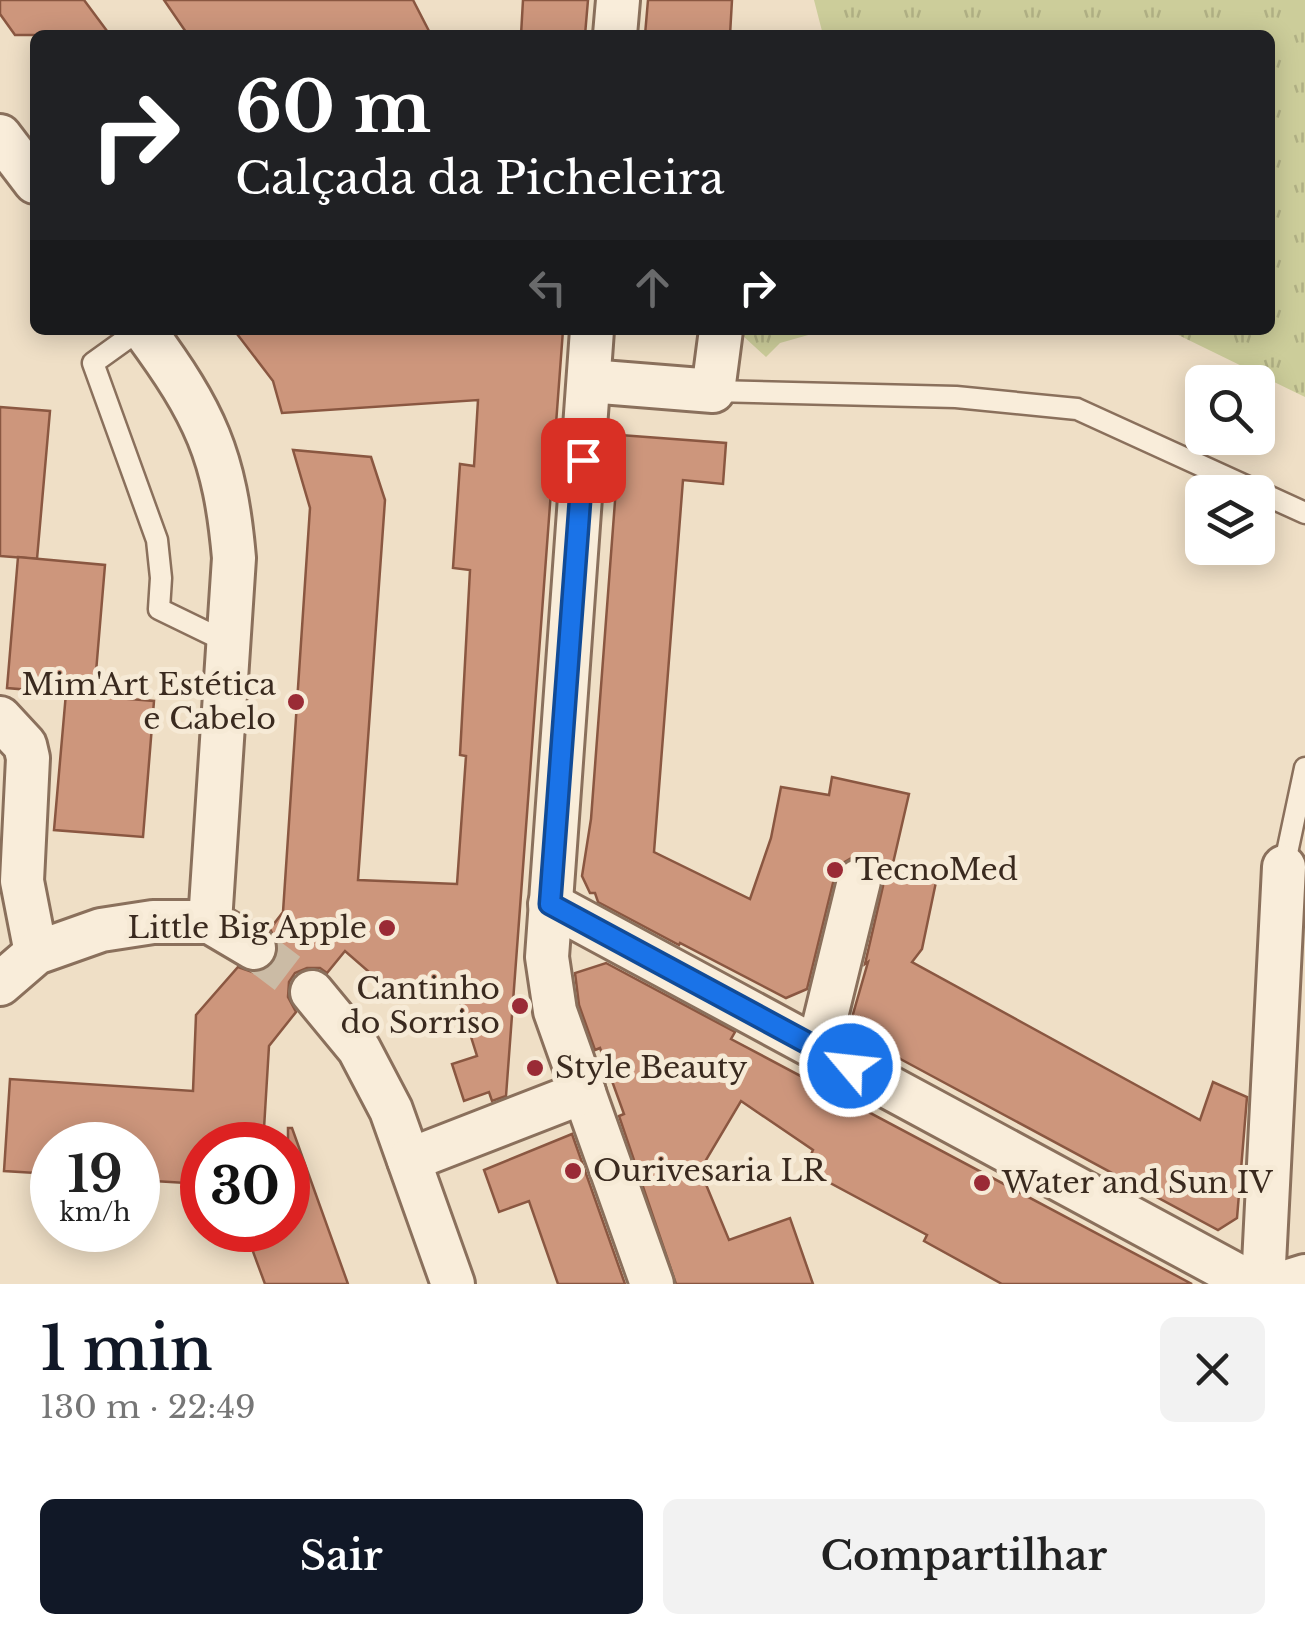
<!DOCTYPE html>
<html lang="pt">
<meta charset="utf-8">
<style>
:root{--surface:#fff;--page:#f2f2f2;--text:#222;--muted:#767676;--accent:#111827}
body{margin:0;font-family:"Libre Baskerville",serif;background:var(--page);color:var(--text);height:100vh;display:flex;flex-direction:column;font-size:38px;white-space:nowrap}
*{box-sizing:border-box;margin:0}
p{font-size:32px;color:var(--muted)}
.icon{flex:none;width:55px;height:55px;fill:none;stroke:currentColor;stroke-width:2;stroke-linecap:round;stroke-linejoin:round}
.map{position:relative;height:1284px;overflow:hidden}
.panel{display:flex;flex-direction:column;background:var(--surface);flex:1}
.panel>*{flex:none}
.hud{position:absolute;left:30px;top:30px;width:1245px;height:305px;border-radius:15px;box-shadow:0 5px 25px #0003;background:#202124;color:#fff;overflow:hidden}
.fabs{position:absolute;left:1185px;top:365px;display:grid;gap:20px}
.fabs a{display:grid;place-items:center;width:90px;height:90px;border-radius:15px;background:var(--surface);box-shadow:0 5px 25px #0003;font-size:50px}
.speed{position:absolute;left:30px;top:1122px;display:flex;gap:20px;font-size:50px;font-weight:700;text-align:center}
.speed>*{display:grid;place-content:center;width:130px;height:130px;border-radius:50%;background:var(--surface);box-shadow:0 5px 25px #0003;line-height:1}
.speed small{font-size:25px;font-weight:400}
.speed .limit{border:15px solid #d22;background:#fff;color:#111}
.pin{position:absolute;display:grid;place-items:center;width:85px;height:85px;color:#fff;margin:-42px;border-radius:20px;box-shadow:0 5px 15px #0006}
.me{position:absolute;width:110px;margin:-55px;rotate:298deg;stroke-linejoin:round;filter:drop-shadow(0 0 8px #0008)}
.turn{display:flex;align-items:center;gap:35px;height:210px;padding:0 40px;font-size:45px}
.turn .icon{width:130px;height:130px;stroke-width:2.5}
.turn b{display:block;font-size:70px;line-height:85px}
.lanes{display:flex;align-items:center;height:95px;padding:0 40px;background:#0003;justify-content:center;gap:50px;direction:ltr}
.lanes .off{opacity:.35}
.round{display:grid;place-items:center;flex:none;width:105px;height:105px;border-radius:15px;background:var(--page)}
.summary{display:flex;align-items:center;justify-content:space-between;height:170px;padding:0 40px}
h1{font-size:60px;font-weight:600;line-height:75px;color:var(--accent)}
.action{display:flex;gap:20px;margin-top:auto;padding:20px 40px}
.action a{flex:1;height:115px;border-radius:15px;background:var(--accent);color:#fff;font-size:40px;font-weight:600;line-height:115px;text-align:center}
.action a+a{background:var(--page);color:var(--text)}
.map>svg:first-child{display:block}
.grass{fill:url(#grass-tufts)}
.building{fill:#cd967c;stroke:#8a5741;stroke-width:2.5}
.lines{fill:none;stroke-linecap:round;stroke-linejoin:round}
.street-tunnel{stroke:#cbbba5;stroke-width:42;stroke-dasharray:42 21;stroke-linecap:butt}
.lane-casing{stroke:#8a705c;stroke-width:25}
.street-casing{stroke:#8a705c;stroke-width:48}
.lane{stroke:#f9edda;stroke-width:20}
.street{stroke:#f9edda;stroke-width:42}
.route-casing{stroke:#114b97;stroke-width:25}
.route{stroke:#1a73e8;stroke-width:18}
.poi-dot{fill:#9a2b36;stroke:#f6ead6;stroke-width:4}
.labels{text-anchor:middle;stroke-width:10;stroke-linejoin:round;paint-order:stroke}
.poi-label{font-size:30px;fill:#3a2a1f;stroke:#f6ead6;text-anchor:start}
</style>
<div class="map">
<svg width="1305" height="1284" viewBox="0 0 1305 1284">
<defs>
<pattern id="grass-tufts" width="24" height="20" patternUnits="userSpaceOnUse" patternTransform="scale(2.5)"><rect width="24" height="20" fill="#cccd9a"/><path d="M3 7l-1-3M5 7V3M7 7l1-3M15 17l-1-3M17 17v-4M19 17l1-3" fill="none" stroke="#b0b084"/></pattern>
</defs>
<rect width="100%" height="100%" fill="#efdfc6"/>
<g class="grass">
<path d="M814 0H1305V397L1168 330H1270V35H823Z"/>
<path d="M742 330H826L780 343 766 357 742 335Z"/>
</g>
<g class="building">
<path d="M0 0H84L110 35H15L0 14Z"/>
<path d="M164 0H413L431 35H188Z"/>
<path d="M523 0H588L585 35H521Z"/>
<path d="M648 0H732L730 35H645Z"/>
<path d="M234 330H563L506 1096 492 1101 489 1092 464 1101 452 1064 477 1056 455 986 442 992H392L345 951 327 973 320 968H307L295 973 289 982 288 997 296 1012 269 1046 263 1145H202V1184L138 1180V1145H52V1174L4 1171 10 1079 193 1091 196 1015 238 967 255 973 267 969 276 960 279 947 270 929 283 912 310 508 293 450 371 457 385 500 358 880 457 884 466 756 460 755 470 570 453 568 460 464 474 466 478 400 282 413 273 381Z"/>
<path d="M0 407 50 411 37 559 0 556Z"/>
<path d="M620 435 726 443 723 484 683 480 654 852 750 899 771 838 781 787 829 795 832 777 909 794 891 872 936 882 922 949 912 962 1200 1120 1213 1082 1247 1097 1237 1218 1218 1230 854 1034 851 1021 868 962 865 964 883 886V875L877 864 866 857H853L840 865 835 875 807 989 786 998 680 943 679 945 598 902 595 893H590L582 876 591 819Z"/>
<path d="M18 557 105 565 94 696 154 701 143 837 54 830 66 693 7 688Z"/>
<path d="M606 963 735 1032 731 1039 1192 1284H1002L924 1241 927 1235 819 1177 824 1168 809 1159 813 1150 741 1101 700 1170 729 1240 790 1218 813 1284H676L619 1116 624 1114 600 1048 595 1050 579 1005 575 973Z"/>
<path d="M288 1128H292L348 1284H265L245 1230H288Z"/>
<path d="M572 1134 625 1284H558L529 1201 499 1212 484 1170Z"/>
</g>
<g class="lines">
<path class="street-tunnel" d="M254 948 312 992"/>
<defs>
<g id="lane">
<path d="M139 330 93 363 157 540 161 578 159 609 229 643"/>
<path d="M713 391 956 397 1077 409 1305 513"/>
<path d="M1284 867 1305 768"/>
</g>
<g id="street">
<path d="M615 35 618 0"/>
<path d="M0 136 35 182"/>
<path d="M144 330C205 413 225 455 234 558L210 922"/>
<path d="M592 330 547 957 555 1011 652 1284"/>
<path d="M589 381 713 391 721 330"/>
<path d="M0 718 25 745 28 758 22 881 36 953"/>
<path d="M550 904 1253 1284"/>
<path d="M210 922 254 948"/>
<path d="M0 984 36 953 101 930 153 922H210"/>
<path d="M312 992 359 1049 391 1110 453 1284"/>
<path d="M818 1049 859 881"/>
<path d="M409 1160 584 1092"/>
<path d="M1263 1284 1284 867"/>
<path d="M1279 1284 1305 1276"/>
</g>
</defs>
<use href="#lane" class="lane-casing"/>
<use href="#street" class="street-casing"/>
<use href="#lane" class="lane"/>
<use href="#street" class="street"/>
</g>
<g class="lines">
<defs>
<path id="route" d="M583 460 550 904 850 1066"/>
</defs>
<use href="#route" class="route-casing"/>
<use href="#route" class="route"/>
</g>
<g class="poi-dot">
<circle cx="296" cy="702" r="10"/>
<circle cx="835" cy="870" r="10"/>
<circle cx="387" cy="928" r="10"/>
<circle cx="520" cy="1006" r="10"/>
<circle cx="535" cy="1068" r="10"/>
<circle cx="573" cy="1171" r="10"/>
<circle cx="982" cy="1183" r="10"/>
</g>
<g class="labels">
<g class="poi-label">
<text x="276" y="695" text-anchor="end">Mim'Art Estética<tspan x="276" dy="34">e Cabelo</tspan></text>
<text x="855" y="880">TecnoMed</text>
<text x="367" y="938" text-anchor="end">Little Big Apple</text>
<text x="500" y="999" text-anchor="end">Cantinho<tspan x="500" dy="34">do Sorriso</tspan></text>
<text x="555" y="1078">Style Beauty</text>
<text x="593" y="1181">Ourivesaria LR</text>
<text x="1002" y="1193">Water and Sun IV</text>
</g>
</g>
</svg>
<div class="fabs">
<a><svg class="icon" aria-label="search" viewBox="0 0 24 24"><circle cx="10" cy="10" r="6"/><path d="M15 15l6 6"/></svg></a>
<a><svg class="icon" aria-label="layers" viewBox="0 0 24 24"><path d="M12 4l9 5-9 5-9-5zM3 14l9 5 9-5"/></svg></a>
</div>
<div class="speed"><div>19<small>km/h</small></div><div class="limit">30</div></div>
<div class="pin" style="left:583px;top:460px;background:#d93025"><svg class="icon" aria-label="arrive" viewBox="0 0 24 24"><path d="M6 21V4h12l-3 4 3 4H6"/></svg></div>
<svg class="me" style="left:850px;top:1066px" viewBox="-20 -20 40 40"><circle r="17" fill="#1a73e8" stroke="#fff" stroke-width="3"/><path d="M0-11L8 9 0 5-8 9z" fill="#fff"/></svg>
<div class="hud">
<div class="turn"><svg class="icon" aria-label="right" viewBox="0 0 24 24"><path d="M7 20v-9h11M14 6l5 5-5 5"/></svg><div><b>60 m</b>Calçada da Picheleira</div></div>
<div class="lanes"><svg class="icon off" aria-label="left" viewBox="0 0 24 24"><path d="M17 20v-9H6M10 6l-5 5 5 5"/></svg><svg class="icon off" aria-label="ahead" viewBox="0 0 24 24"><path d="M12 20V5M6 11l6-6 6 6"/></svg><svg class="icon" aria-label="right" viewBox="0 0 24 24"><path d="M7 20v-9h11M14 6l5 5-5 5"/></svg></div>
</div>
</div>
<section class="panel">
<div class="summary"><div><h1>1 min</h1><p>130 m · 22:49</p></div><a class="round"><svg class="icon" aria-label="close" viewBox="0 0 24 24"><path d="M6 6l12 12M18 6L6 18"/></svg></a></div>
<div class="action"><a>Sair</a><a>Compartilhar</a></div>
</section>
